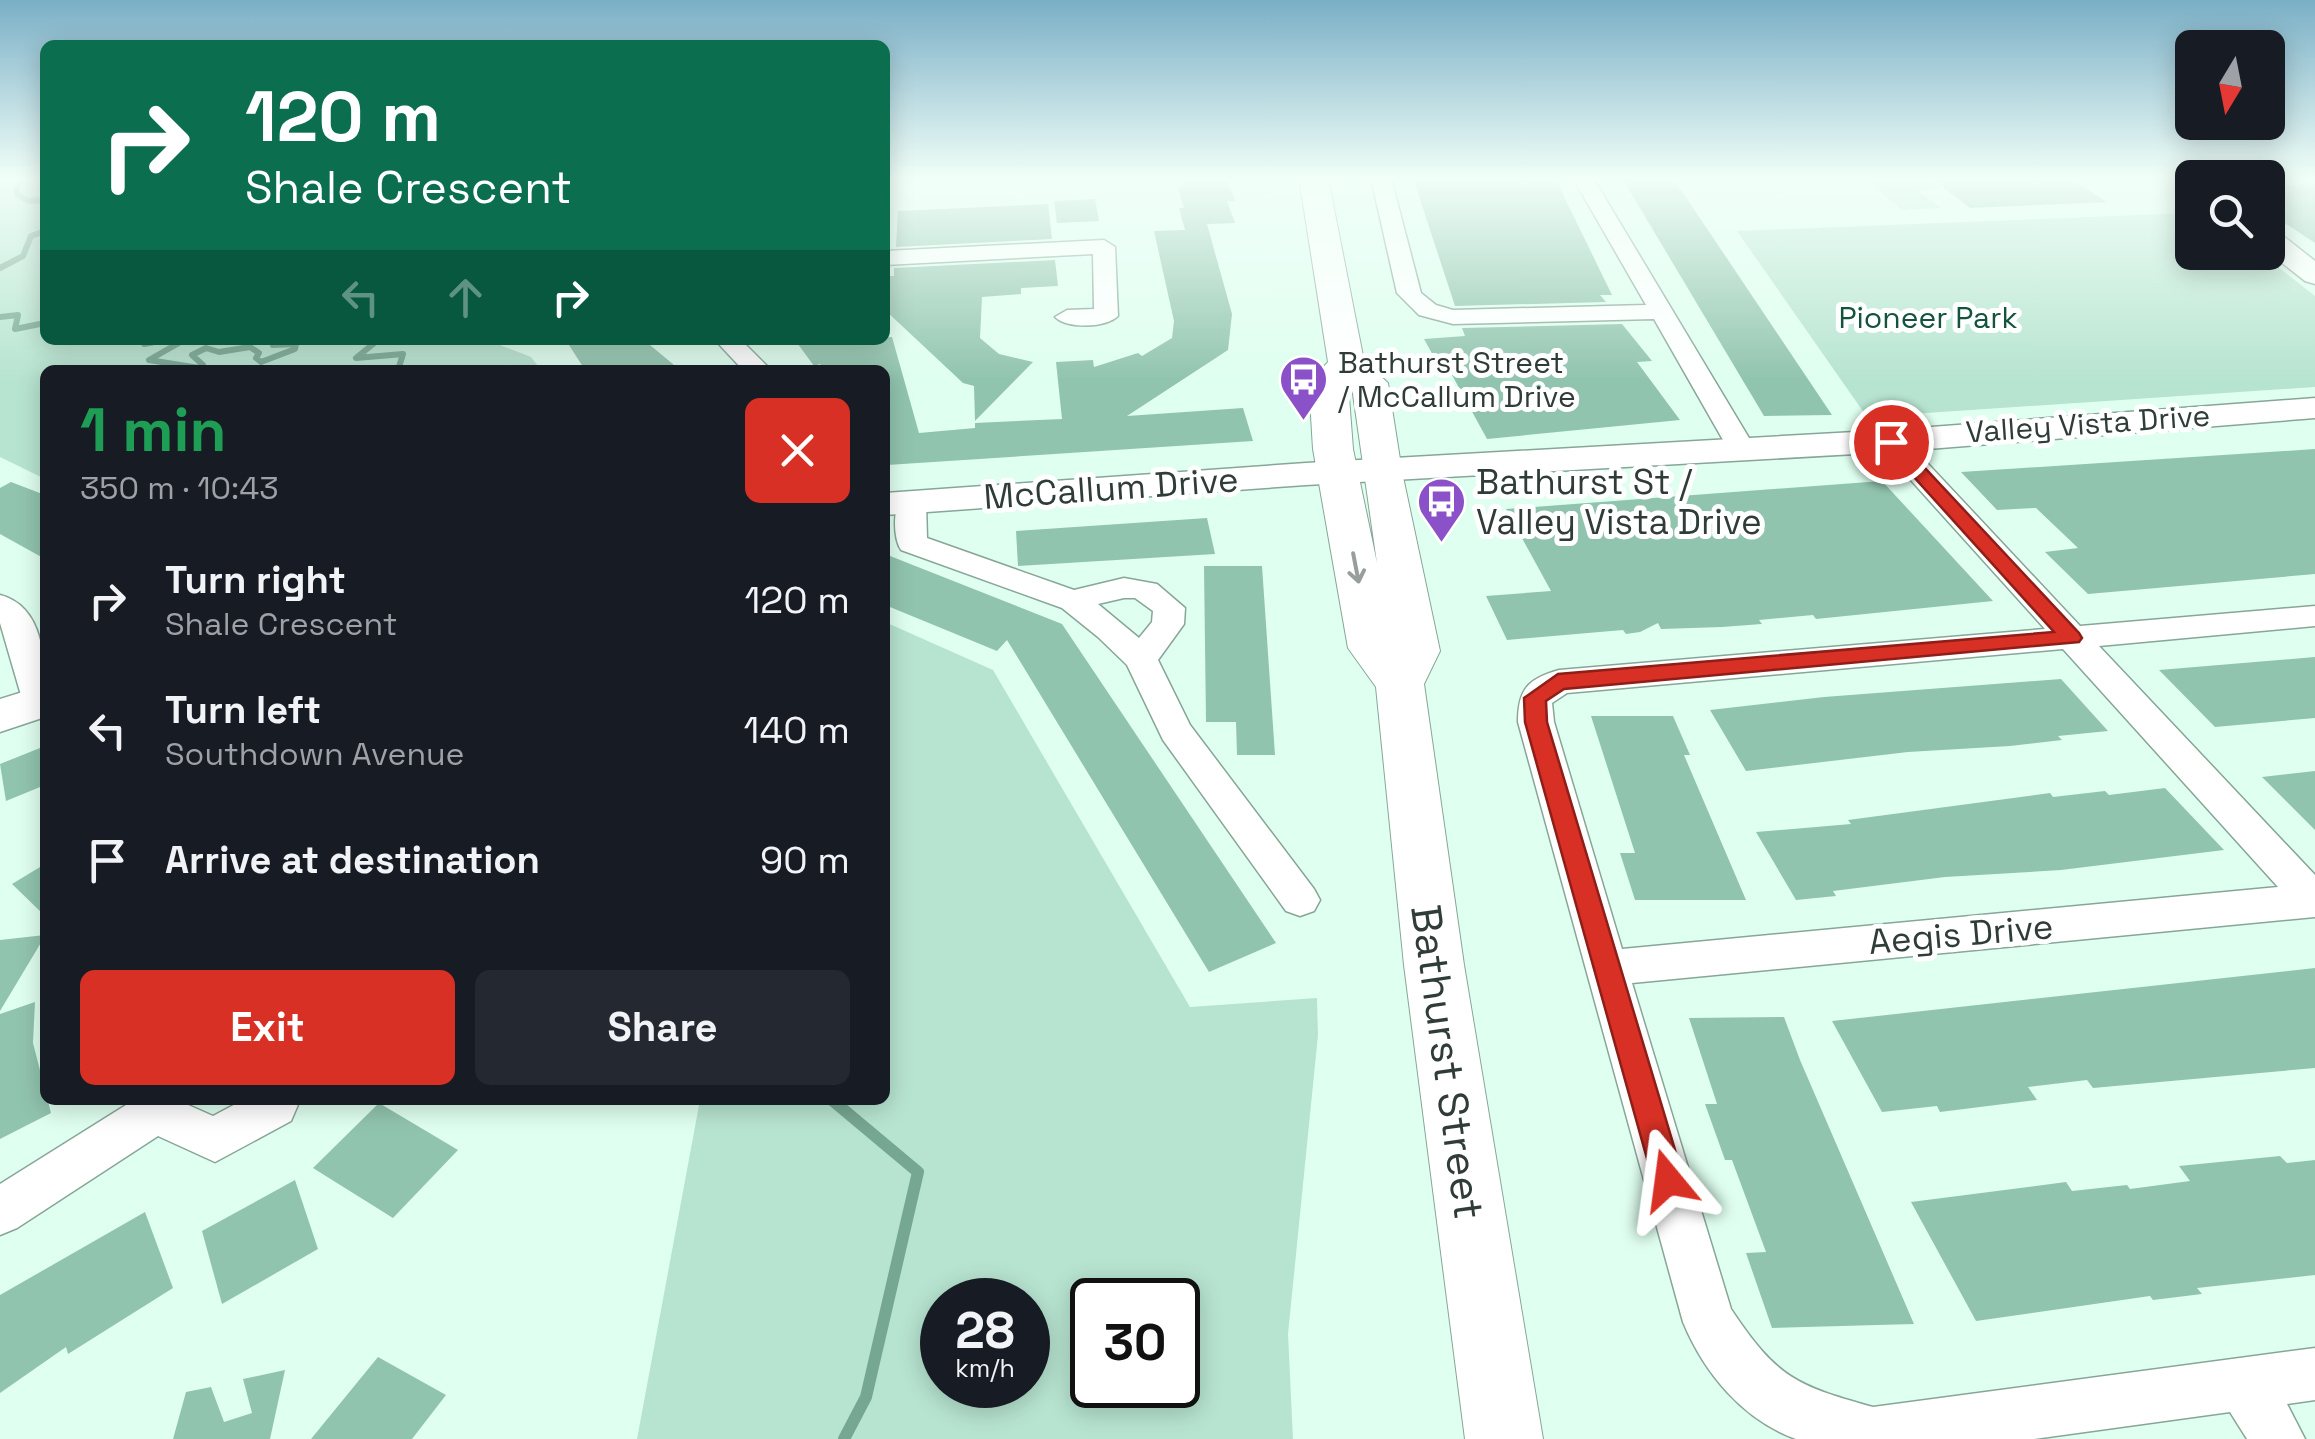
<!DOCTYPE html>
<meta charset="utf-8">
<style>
:root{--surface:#171b24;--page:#242831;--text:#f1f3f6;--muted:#9ea1a6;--accent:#d93025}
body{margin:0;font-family:"Space Grotesk",sans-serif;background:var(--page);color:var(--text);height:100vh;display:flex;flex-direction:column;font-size:38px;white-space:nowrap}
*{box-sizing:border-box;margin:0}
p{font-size:32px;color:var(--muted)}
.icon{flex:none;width:55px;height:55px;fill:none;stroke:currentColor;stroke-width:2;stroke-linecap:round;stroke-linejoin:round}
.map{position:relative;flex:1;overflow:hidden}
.panel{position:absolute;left:40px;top:365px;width:850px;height:740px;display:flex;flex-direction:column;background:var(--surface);border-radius:15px;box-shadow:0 5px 25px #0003}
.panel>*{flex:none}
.banner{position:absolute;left:40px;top:40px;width:850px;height:305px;border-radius:15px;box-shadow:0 5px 25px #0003;background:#0b6e4f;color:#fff;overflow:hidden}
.needle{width:65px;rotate:190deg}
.controls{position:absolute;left:2175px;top:30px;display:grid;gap:20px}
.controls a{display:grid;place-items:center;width:110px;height:110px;border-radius:15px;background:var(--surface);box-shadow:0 5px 25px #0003;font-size:50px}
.speed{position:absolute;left:920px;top:1278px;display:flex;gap:20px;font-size:50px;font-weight:700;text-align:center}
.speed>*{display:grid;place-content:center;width:130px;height:130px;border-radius:50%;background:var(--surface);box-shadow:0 5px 25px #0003;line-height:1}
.speed small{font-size:25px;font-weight:400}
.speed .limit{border:5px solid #111;border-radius:15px;background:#fff;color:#111}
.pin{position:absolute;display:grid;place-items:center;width:85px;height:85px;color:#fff;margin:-42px;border:5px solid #fff;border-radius:50%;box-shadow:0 2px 10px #0007}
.me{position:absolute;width:110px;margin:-55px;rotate:344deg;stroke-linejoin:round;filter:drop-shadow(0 0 8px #0008)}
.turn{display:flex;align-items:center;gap:35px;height:210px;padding:0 40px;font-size:45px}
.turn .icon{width:130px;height:130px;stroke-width:2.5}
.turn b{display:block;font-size:70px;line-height:85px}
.lanes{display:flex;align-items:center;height:95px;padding:0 40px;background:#0003;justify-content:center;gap:50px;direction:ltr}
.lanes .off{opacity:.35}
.round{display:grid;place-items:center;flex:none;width:105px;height:105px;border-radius:15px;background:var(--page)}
.headline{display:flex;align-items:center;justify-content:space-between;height:170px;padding:0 40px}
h1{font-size:60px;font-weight:700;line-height:75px;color:#1e9e55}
.action{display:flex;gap:20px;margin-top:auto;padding:20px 40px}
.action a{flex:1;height:115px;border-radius:15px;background:var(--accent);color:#fff;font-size:40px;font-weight:700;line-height:115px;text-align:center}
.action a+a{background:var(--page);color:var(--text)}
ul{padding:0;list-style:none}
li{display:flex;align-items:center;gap:30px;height:130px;padding:0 40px}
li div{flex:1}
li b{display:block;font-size:38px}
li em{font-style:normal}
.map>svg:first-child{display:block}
.green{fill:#b7e4d0;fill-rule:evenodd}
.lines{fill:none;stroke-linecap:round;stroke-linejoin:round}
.stream-far1{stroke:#76a792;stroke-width:6}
.stream{stroke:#76a792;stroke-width:12}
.building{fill:#91c4ae}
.minor-casing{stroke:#88a698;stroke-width:3}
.tertiary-casing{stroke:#88a698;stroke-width:3}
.secondary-casing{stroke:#88a698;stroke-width:2}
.minor{fill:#fff;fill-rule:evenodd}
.tertiary{fill:#fff;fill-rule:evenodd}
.secondary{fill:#fff;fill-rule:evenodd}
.oneway{stroke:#989e9b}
.route{fill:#d93025;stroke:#8d1f18;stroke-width:2.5}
.labels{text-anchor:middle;stroke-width:10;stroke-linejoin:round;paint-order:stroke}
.far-park-label{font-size:30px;fill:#14543e;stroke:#fff}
.far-poi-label{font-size:30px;fill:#303c37;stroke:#fff;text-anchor:start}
.far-street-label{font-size:30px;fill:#303c37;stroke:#fff}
.poi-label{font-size:35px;fill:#303c37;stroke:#fff;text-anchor:start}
.street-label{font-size:35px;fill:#303c37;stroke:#fff}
.near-street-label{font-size:42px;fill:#303c37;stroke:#fff}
</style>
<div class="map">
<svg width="2315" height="1439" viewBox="0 0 2315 1439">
<rect width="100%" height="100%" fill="#dffff0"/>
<g class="green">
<path d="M0 178H45V340H487L531 357 541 370H45V479L0 457Z"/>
<path d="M1864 178H1927L1940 188 1918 191 1941 208 1902 210Z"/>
<path d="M2192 213V252L2260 253 2315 296V387L1867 417 1737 231Z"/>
<path d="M885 622 993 670 1190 1007 1317 998 1318 1035 1288 1334 1293 1439H637L700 1100H885ZM1028 1300V1385H942V1300ZM1178 1300V1385H1092V1300Z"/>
</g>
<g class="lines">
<g class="stream-far1">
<path d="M23 178 16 186 17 194 29 201 45 200"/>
<path d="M0 268 23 256 31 236 45 231"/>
<path d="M0 317 18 315 15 329 45 323"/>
<path d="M142 340 144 344 164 340"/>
<path d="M184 340 149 360 199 368 203 365 192 355 206 348 219 352 250 347 259 353 256 358 261 362 295 349 296 344 273 345 274 340"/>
<path d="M378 340 356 358 403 354 398 370"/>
</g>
<path class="stream" d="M832 1100 918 1172 866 1397 844 1439"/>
</g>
<g class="building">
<path d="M1181 178H1227L1235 201H1227L1235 223 1207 224 1232 314 1228 350 1127 416 1243 408 1253 441 887 465 890 406 885 407V370H825L820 364 814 366 795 340 892 337 919 433 975 428V423L1062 419 1056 362 1093 360 1094 367 1138 353 1142 356 1172 338 1174 321 1154 231 1185 230 1179 208H1184L1178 188 1183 187Z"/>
<path d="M1413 178H1555L1612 295H1600L1606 302 1455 306Z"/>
<path d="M1622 178H1673L1832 415 1764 416Z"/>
<path d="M1932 178H2069L2107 202 1970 208Z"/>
<path d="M2315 184V243L2268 212V186Z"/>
<path d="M1095 199 1099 221 1057 223 1054 201Z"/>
<path d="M1048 204 1052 239 896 247 898 211Z"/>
<path d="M1055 260 1058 286 1021 288V294L982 297 980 338 999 354 1033 362 975 421 974 386 963 383 885 310V276H894V268Z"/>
<path d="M1622 324 1652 361 1637 362 1680 420 1487 439 1452 375H1444L1424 339 1465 336 1462 328Z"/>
<path d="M587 340H644L680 370H585L569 345Z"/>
<path d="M2315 449V574L2088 594 2045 552 2078 548 2036 508 1997 510 1961 472Z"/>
<path d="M1882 481 1993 601 1816 619 1813 615 1759 620 1762 624 1722 627 1661 629 1658 623 1640 632 1626 634 1623 630 1507 640 1486 596 1551 591 1506 509Z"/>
<path d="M11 482 45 495V559L0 534V488Z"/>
<path d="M1207 518 1215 554 1018 566 1016 531Z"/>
<path d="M885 554 1062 624 1276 943 1209 972 1007 640 997 651 885 605Z"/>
<path d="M1204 566H1262L1275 755H1237L1236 722H1206Z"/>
<path d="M2315 657V718L2215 727 2159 670Z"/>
<path d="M2061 679 2108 731 2058 736 2062 740 2010 746 1908 752 1746 771 1710 710 1824 697Z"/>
<path d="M1591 716H1673L1690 755H1684L1746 900H1635L1620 853H1635Z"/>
<path d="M45 746V785L6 801 0 764Z"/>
<path d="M2315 771V830L2262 777Z"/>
<path d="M2165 788 2224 850 2061 870 1945 877 1833 891 1836 896 1796 900 1756 832 1851 824 1848 820 2050 793 2053 797 2105 791 2109 795Z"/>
<path d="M45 864V916L12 884Z"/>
<path d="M45 935V936L0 1011V940Z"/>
<path d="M2315 968V1068L2093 1088 2087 1080 2028 1087 2037 1100 1940 1112 1937 1106 1882 1112 1832 1021Z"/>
<path d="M35 1002 33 1043 51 1113 0 1139V1014Z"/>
<path d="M1784 1017 1800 1060 1914 1324 1772 1328 1746 1253 1766 1252 1732 1160H1725L1705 1104H1717L1689 1018Z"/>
<path d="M379 1103 458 1150 393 1218 313 1168Z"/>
<path d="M2280 1156 2287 1163 2315 1160V1275L2197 1288 2202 1294 2153 1300 2150 1296 1976 1321 1911 1202 2066 1182 2072 1191 2127 1185 2130 1189 2190 1181 2179 1166Z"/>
<path d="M295 1180 318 1249 222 1304 202 1231Z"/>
<path d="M145 1212 173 1288 68 1354 66 1347 0 1393V1295Z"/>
<path d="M378 1357 446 1395 412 1439H311Z"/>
<path d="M285 1370 270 1439H173L186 1392 211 1387 224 1422 252 1413 243 1379Z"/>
</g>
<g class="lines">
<defs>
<g id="minor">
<path d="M1371 178H1391L1421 293 1436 305 1453 310 1646 305 1573 178H1593L1755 448 1751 454H1731L1654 319 1453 324 1419 315 1397 293Z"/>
<path d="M1104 240 1115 247 1118 316C1106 328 1067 329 1055 317L1067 310 1094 309 1093 254 885 265V251Z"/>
<path d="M715 340H741L771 370H743Z"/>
<path d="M1891 433 1901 435 2080 626 2315 606V626L2099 646 2315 875V917L1632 983 1731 1309C1777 1378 1795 1385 1873 1407L2315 1348V1400L2287 1404 2305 1439H2247L2230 1412 2034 1439H1796C1743 1420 1704 1373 1683 1322L1518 722C1518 690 1527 679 1559 670L2045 629 1881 447 1877 441 1881 435ZM2063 649 2278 887 1622 949 1554 722 1552 703 1567 693Z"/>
<path d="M911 494 921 497 926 503 927 538 1074 590 1124 578 1157 584 1185 608 1184 624 1158 660 1190 725 1314 889 1320 900 1314 911 1300 916 1286 911 1163 740 1127 665 1098 637 1062 608 901 550C893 538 893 509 901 497ZM1124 598H1135L1153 611 1152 622 1139 638 1098 604Z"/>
<path d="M0 595C49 608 45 672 45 713L28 711 23 702 0 623Z"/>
<path d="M134 1100H177L213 1116 243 1100H300L291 1121 215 1162 158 1136 17 1228 0 1235V1184Z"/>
</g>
<g id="tertiary">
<path d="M2268 230 2278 232 2315 261V284L2305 281 2268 252Z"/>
<path d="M2315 398V418L1891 452 1306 485 885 515V493L1306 463 1891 430Z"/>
<path d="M45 685V717L0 732V699Z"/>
</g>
<path id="secondary" d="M1299 178H1328L1364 361 1388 383 1402 472 1440 651 1424 684 1464 965 1543 1439H1465L1404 965 1376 687 1348 648 1313 449 1309 383 1328 362ZM1348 384 1352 387 1377 563 1353 449Z"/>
</defs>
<use href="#minor" class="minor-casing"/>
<use href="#tertiary" class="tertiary-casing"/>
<use href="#secondary" class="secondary-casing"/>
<use href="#minor" class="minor"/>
<use href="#tertiary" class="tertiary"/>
<use href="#secondary" class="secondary"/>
</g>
<defs><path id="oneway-shaft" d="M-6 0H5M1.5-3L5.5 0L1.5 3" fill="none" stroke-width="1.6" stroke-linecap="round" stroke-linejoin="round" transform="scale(2.5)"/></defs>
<use class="oneway" href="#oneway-shaft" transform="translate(1356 568) rotate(79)"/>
<linearGradient id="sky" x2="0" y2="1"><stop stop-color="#7aafc6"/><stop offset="0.47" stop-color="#f1fff8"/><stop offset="1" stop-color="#f1fff8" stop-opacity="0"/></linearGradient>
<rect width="2315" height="380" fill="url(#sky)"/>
<path class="route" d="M1891 436 1897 438 2079 633 2082 638 2079 642 1564 689 1546 701 1547 722 1684 1180 1679 1191 1668 1195 1657 1191 1653 1180 1525 722 1524 698 1558 674 2054 632 1885 445 1882 442Z"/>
<defs>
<symbol id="bus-pin" viewBox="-11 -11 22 30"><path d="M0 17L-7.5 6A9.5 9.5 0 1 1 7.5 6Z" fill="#8a51c8" stroke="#fff"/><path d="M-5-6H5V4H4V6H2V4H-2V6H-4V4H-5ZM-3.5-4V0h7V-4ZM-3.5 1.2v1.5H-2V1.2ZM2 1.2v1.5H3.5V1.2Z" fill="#fff"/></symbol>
</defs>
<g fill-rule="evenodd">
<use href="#bus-pin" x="1276" y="352" width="55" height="75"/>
<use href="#bus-pin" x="1414" y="474" width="55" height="75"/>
</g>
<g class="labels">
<g class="far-park-label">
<text x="1928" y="328">Pioneer Park</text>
</g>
<g class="far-poi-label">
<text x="1338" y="373">Bathurst Street<tspan x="1338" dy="34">/ McCallum Drive</tspan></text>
</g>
<g class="far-street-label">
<text transform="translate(2088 424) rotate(-4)" y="10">Valley Vista Drive</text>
</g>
<g class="poi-label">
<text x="1476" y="494">Bathurst St /<tspan x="1476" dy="40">Valley Vista Drive</tspan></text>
</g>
<g class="street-label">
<text transform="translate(1111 488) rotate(-4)" y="12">McCallum Drive</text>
<text transform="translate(1961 934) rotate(-5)" y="12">Aegis Drive</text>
</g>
<g class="near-street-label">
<text transform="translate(1448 1062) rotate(82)" y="15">Bathurst Street</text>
</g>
</g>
</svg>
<div class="controls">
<a><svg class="needle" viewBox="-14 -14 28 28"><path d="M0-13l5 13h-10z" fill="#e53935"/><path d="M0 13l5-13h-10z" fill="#9ea1a6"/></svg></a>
<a><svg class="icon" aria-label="search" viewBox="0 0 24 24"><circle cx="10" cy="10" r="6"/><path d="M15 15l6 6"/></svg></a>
</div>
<div class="speed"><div>28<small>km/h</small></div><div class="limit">30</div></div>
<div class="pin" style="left:1891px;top:442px;background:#d93025"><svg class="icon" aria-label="arrive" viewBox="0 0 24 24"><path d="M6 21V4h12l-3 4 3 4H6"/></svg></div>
<svg class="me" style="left:1668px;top:1180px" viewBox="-20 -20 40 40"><path d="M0-17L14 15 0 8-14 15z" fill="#d93025" stroke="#fff" stroke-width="4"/></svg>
<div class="banner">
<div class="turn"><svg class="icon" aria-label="right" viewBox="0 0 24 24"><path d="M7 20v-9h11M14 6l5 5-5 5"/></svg><div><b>120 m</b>Shale Crescent</div></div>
<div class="lanes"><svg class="icon off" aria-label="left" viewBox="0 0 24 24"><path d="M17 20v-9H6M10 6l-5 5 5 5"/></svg><svg class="icon off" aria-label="ahead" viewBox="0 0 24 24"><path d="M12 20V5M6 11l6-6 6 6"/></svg><svg class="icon" aria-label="right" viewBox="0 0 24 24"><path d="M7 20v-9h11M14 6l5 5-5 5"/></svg></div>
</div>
<section class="panel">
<div class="headline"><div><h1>1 min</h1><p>350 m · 10:43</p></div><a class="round" style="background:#d93025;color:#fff"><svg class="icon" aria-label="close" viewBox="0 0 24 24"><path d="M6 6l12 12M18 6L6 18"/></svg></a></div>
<ul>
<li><svg class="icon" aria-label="right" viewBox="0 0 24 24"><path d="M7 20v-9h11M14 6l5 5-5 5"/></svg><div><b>Turn right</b><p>Shale Crescent</p></div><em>120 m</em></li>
<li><svg class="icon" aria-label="left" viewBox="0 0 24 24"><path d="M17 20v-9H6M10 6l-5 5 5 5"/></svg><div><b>Turn left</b><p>Southdown Avenue</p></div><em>140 m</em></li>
<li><svg class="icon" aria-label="arrive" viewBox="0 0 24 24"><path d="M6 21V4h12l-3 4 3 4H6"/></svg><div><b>Arrive at destination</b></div><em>90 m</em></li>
</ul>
<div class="action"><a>Exit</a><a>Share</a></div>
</section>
</div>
